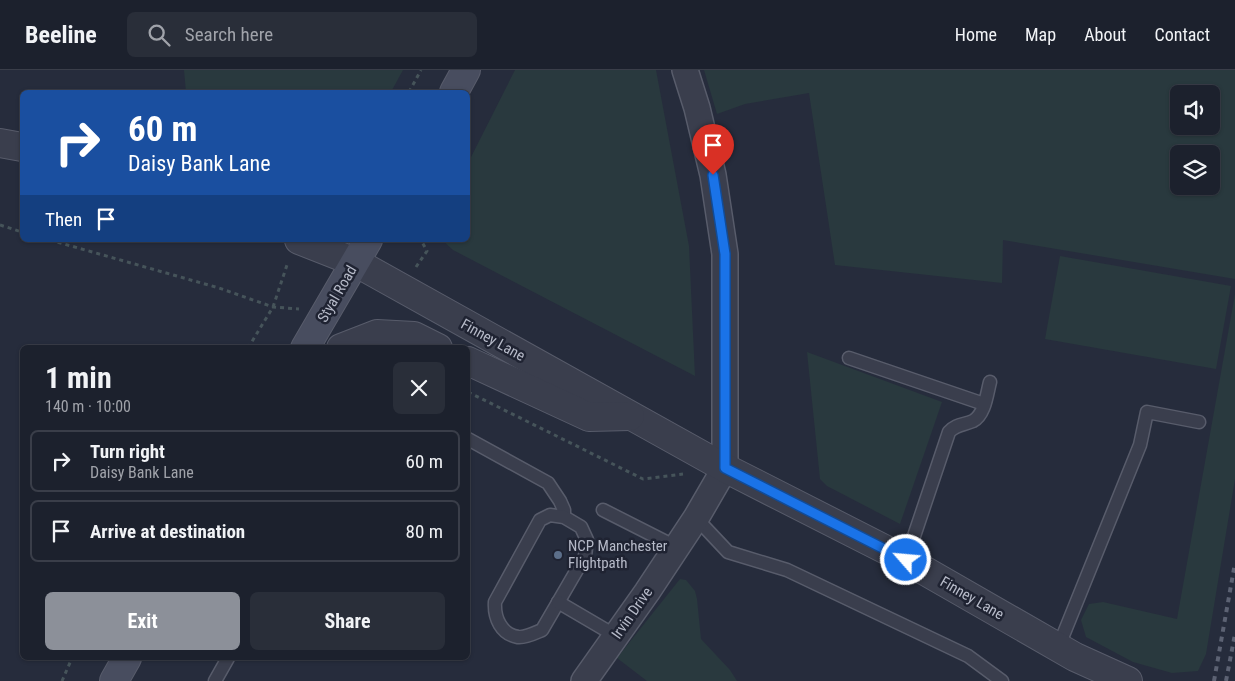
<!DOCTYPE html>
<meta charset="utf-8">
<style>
:root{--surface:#1c212d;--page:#292e39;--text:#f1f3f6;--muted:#a0a3aa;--line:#3a3e49;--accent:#8c9099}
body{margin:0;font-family:"Roboto Condensed",sans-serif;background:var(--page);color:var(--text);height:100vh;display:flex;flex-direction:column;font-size:19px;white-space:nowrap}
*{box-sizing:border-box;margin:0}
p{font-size:16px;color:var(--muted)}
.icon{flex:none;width:28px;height:28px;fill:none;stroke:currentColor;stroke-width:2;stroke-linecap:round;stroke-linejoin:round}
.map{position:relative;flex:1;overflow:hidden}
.drawer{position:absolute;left:20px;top:275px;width:450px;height:315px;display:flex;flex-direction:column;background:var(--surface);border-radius:8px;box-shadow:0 1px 4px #0004,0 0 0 1px var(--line)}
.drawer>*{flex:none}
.banner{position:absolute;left:20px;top:20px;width:450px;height:152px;border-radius:8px;box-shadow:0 1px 4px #0004,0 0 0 1px var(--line);background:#1a4fa0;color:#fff;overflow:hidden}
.tools{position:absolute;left:1170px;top:15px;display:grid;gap:10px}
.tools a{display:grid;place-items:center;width:50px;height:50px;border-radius:8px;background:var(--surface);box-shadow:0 1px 4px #0004,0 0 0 1px var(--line);font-size:25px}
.pin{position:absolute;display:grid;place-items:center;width:42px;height:42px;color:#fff;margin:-51px -21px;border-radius:50% 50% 50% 0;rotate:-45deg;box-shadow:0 0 5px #0007}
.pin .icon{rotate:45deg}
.me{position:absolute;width:55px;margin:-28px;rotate:297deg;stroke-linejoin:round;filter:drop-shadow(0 0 4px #0008)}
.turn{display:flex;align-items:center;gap:18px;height:105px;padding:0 25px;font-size:22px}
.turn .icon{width:65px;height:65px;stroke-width:2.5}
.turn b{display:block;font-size:35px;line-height:42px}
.then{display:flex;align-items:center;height:48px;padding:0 25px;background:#0003;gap:10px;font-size:19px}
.round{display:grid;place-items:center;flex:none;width:52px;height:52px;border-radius:8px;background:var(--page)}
.head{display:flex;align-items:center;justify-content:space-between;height:85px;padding:0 25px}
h1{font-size:30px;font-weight:700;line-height:38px}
.button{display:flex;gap:10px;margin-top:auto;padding:10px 25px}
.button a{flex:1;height:58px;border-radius:8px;background:var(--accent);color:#fff;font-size:20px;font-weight:700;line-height:58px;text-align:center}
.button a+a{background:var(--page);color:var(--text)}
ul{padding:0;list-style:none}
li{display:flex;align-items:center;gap:15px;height:62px;margin:0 10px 8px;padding:0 15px;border:2px solid var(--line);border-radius:8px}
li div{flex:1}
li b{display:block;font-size:19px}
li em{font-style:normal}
header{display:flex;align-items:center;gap:30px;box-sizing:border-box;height:70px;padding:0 25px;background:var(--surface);border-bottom:1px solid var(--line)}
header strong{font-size:24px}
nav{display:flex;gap:28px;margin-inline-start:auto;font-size:18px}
.search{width:350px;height:45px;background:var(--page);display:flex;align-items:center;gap:12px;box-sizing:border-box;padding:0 18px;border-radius:8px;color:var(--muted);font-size:19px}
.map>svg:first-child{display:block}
.green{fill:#29393e;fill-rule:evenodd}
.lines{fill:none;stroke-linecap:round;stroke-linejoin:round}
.service-casing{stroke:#585c6b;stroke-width:15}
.minor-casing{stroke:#585c6b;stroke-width:28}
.tertiary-casing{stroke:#585c6b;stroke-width:30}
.secondary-casing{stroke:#585c6b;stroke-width:30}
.path{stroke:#46545a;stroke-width:3;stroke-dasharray:4 4;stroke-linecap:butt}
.service{stroke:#3a3e4d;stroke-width:12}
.minor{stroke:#3a3e4d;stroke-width:25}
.tertiary{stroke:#3a3e4d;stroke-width:28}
.secondary{stroke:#484d5f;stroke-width:28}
.rail{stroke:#5c6273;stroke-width:4;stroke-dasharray:5 5;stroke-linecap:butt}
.route-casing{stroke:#114b97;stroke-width:12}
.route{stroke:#1a73e8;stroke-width:9}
.service-dot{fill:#5c6f8a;stroke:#1f2332;stroke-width:2}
.labels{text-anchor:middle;stroke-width:5;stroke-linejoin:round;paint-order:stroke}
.street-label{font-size:15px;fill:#b6bac8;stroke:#1f2332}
.poi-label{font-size:15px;fill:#b6bac8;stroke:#1f2332;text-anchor:start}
</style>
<header>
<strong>Beeline</strong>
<div class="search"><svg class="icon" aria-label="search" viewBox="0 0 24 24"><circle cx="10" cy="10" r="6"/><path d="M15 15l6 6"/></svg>Search here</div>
<nav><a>Home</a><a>Map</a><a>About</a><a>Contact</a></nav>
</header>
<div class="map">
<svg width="1235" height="611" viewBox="0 0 1235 611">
<rect width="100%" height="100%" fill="#262c3c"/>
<g class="green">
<path d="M184 0H403L391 22H186Z"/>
<path d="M515 0H656L689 176 695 306 453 180 442 170H468V93Z"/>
<path d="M704 0H1235V209L1003 170 1002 213 835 195 809 23 745 34 717 44ZM1179 24H1211V56H1179ZM1179 84H1211V116H1179Z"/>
<path d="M1060 186 1231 216 1216 299 1045 269Z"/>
<path d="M1235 224V409L1206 584 1198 601 1172 603 1133 592 1086 567 1081 550 1089 534 1103 532 1177 549Z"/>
<path d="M807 282 942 332 900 454 827 416 820 409Z"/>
<path d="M680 509 686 510 695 521 697 529 701 569 730 600 737 611H647L617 588Z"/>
</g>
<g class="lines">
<defs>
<g id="service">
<path d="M849 288 984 334"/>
<path d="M468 369 548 413 560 431 564 440V447"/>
<path d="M603 440 676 477"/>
<path d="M550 445 564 447 581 457 587 470 585 486 542 560C535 563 525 568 518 567 501 564 494 548 495 532L540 450Z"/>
<path d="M696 448 728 482 787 500 968 586 1002 611"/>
<path d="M906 490 949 362C956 354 964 355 973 351 985 345 987 323 990 312"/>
<path d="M558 532 616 566"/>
<path d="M1058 578 1140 375 1147 342 1199 352"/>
<path d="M215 611 228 588"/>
</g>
<path id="minor" d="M584 611 647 522 696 448 725 398V184L713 105 697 38 685 0"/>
<g id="tertiary">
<path d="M0 73 22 77"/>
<path d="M299 170 355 192 725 398 906 490 1075 587 1128 611"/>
<path d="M341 278 377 264 414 266 438 278"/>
<path d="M468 291 589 347 630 346"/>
</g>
<g id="secondary">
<path d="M454 22 466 0"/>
<path d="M305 278 368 170"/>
<path d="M114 611 127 588"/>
</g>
</defs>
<use href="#service" class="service-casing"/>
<use href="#minor" class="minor-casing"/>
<use href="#tertiary" class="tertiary-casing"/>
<use href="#secondary" class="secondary-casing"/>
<g class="path">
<path d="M409 22 421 0"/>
<path d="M0 155 22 162"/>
<path d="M50 170 219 218 273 237 299 239"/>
<path d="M416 197 427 181 421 170"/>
<path d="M248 278 273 237 288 192"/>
<path d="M468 322 643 409 683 404"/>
<path d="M62 611 72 588"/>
</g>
<use href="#service" class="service"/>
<use href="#minor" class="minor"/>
<use href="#tertiary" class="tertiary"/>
<use href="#secondary" class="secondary"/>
<g class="rail">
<path d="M1214 611 1235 493"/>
<path d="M1226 611 1235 564"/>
</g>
</g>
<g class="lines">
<defs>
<path id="route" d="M713 105 725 184V398L906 490"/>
</defs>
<use href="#route" class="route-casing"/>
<use href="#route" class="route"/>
</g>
<circle class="service-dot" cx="558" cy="485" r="5"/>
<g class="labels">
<g class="street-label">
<text transform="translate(337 224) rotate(-60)" y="5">Styal Road</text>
<text transform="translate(493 270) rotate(29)" y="5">Finney Lane</text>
<text transform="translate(972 528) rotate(30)" y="5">Finney Lane</text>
<text transform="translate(632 543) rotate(-55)" y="5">Irvin Drive</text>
</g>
<g class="poi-label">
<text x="568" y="481">NCP Manchester<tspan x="568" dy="17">Flightpath</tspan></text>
</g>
</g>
</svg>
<div class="tools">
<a><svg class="icon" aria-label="sound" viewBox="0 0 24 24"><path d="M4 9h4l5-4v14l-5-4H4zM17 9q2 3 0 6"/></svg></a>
<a><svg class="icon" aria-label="layers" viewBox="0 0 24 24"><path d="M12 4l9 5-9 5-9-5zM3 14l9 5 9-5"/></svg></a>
</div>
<div class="pin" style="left:713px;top:105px;background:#d93025"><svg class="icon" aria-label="arrive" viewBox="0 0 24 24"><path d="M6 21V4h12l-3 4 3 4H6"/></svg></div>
<svg class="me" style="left:906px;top:490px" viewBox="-20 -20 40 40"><circle r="17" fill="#1a73e8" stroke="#fff" stroke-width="3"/><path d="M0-11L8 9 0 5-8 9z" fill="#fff"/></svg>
<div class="banner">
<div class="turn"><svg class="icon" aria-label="right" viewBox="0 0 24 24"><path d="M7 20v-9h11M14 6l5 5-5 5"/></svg><div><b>60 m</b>Daisy Bank Lane</div></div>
<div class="then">Then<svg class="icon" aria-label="arrive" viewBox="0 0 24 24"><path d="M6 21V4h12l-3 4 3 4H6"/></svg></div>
</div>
<section class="drawer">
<div class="head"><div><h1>1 min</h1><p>140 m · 10:00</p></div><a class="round"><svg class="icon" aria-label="close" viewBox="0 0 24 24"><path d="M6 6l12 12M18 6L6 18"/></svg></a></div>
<ul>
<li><svg class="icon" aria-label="right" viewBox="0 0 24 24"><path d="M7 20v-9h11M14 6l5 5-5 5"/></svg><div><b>Turn right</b><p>Daisy Bank Lane</p></div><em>60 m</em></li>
<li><svg class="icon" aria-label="arrive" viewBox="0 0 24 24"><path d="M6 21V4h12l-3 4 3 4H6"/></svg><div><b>Arrive at destination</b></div><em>80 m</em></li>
</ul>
<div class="button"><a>Exit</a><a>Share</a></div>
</section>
</div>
